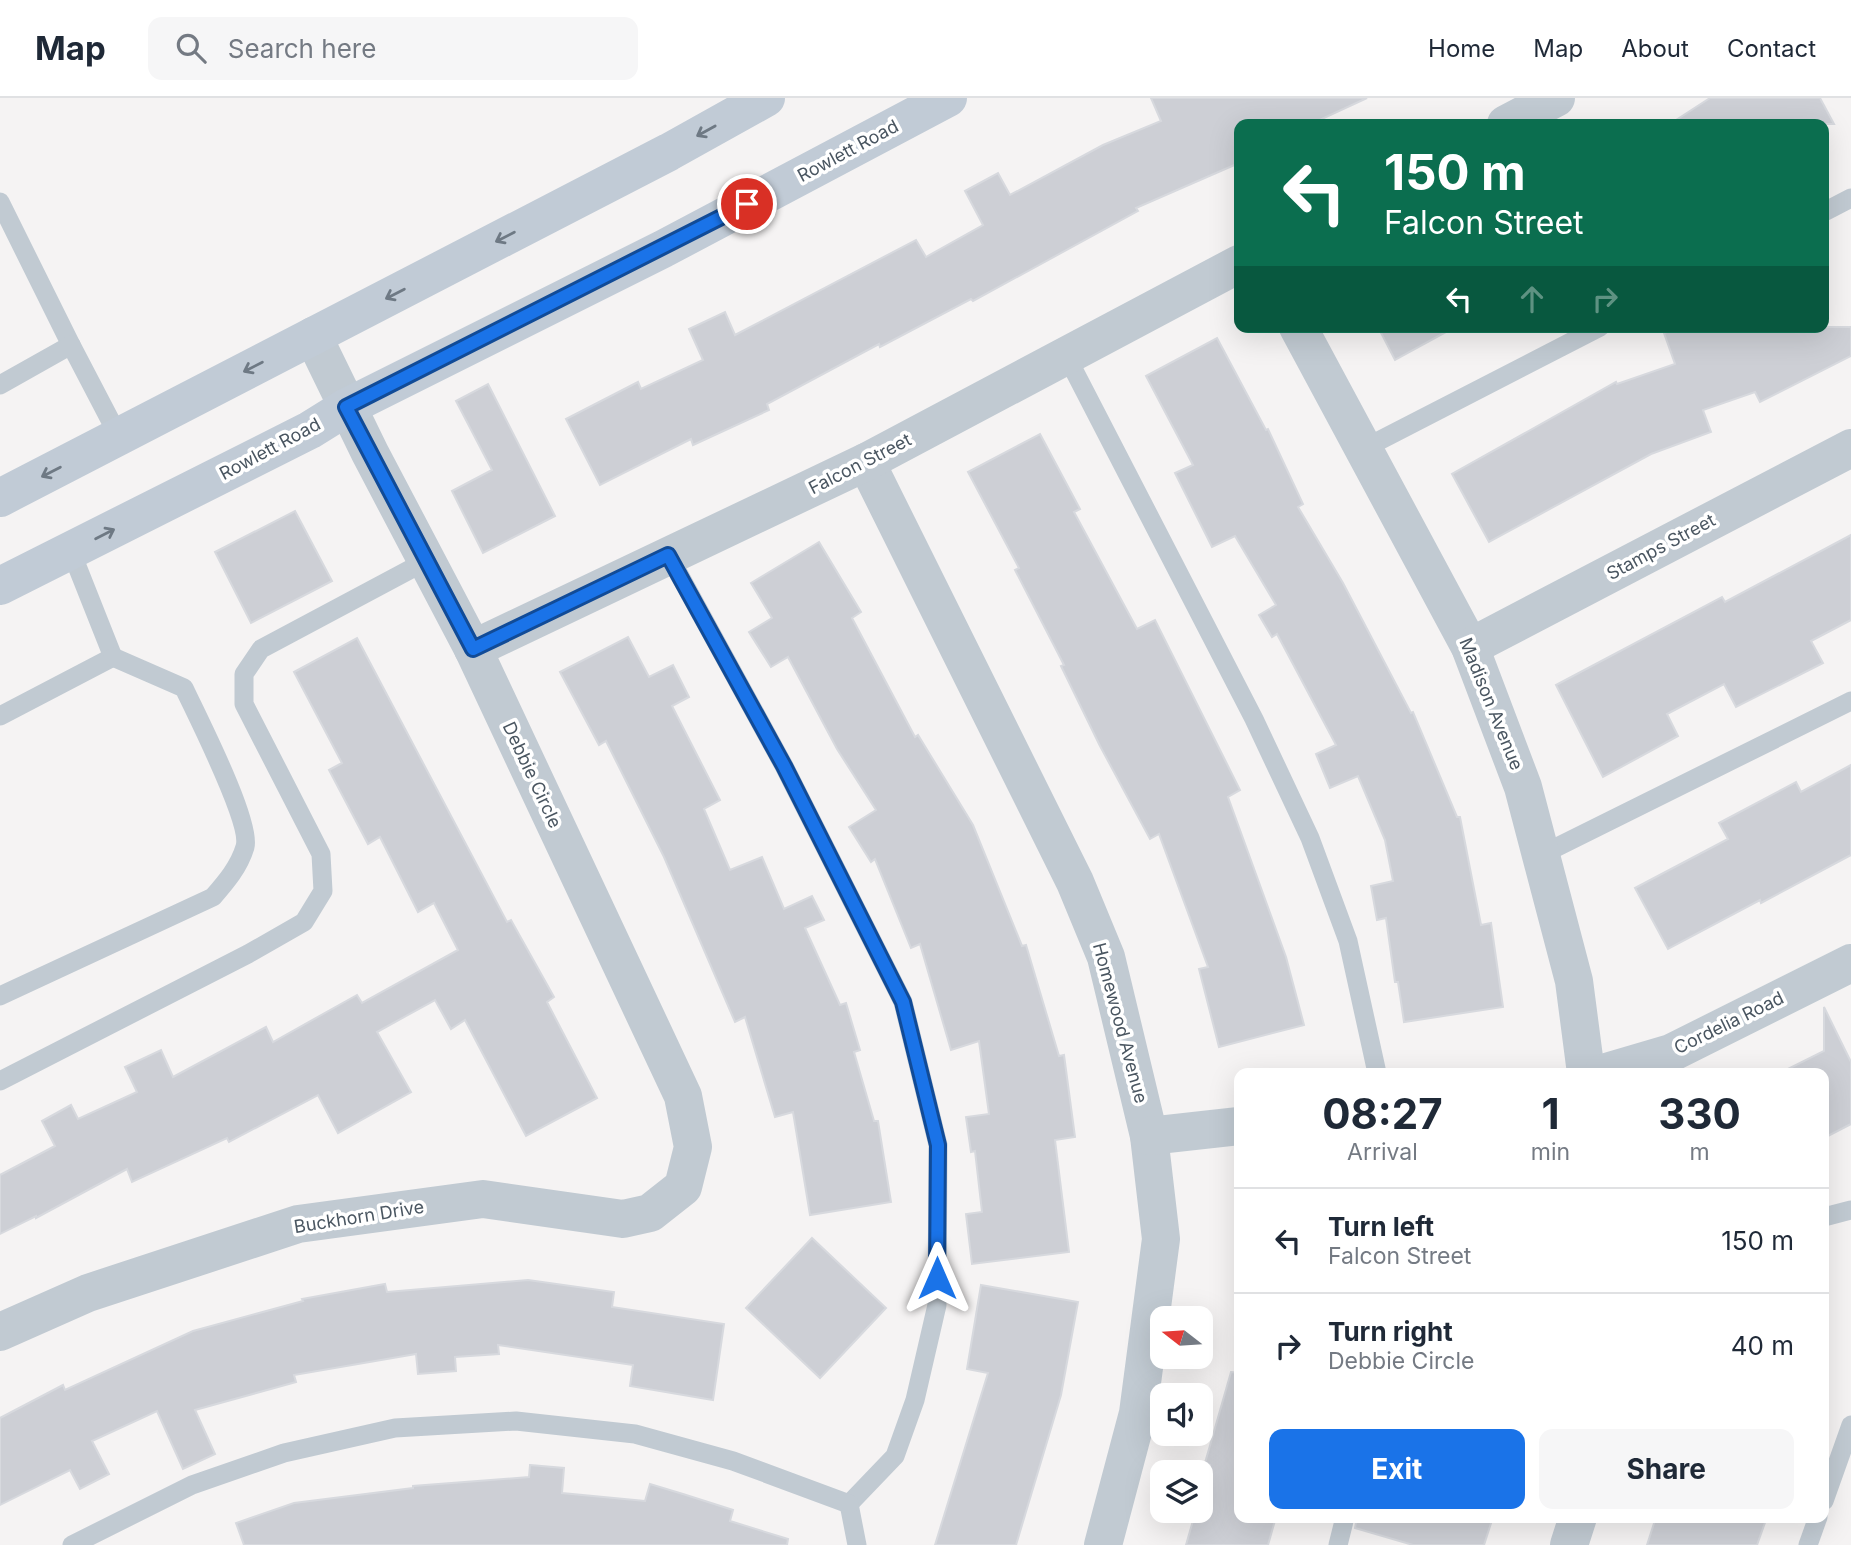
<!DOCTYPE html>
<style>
:root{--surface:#fff;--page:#f6f6f7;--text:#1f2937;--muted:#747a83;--line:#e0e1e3;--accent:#1a73e8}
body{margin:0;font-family:Inter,sans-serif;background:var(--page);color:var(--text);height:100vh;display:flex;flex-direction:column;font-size:26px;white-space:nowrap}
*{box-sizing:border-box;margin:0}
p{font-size:23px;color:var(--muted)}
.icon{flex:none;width:38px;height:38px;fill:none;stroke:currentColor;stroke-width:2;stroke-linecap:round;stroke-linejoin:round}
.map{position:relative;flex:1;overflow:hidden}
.side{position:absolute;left:1234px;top:970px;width:595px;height:455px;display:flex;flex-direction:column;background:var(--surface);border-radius:14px;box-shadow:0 7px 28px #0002}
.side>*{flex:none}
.guide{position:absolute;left:1234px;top:21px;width:595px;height:214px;border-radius:14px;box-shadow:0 7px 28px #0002;background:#0b6e4f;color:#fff;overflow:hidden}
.needle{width:46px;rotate:287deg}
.tools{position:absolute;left:1150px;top:1208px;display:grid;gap:14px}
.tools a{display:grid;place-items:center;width:63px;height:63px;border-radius:14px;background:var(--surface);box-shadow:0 7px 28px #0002;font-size:35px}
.pin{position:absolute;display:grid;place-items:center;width:60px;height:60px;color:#fff;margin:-30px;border:4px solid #fff;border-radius:50%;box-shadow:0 2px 7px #0007}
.me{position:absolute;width:77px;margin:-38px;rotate:0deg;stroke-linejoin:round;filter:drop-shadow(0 0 5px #0008)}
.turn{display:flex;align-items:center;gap:24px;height:147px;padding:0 35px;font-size:32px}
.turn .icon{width:91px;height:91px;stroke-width:2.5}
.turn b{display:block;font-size:49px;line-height:60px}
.lanes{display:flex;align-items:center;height:66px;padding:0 35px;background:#0003;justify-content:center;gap:35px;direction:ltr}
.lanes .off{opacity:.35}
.eta{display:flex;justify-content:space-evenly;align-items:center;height:119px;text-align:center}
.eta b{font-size:42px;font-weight:700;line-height:49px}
.cta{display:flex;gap:14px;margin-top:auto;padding:14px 35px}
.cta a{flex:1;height:80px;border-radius:14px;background:var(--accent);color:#fff;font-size:28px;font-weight:700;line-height:80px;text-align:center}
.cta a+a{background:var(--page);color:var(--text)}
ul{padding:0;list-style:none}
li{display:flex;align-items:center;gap:21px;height:105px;padding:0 35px;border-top:2px solid var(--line)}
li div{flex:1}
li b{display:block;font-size:26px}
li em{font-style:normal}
header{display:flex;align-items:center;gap:42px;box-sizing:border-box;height:98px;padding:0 35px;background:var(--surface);border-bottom:2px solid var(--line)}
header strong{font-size:33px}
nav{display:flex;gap:38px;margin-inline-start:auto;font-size:24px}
.search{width:490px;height:63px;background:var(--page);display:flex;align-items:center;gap:18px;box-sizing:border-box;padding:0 24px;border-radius:14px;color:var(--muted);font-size:26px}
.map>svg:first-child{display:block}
.building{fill:#cdcfd5;stroke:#d7d9de;stroke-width:2}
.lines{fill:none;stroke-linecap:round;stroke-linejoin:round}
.service{stroke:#c1cad2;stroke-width:19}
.minor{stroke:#c1cad2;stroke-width:38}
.secondary{stroke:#c1cbd6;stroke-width:38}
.oneway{stroke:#6e7984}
.route-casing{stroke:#114b97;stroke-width:18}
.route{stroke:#1a73e8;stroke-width:12}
.labels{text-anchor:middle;stroke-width:7;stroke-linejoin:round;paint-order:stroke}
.street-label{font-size:18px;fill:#4a5661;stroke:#fff}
</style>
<header>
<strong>Map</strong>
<div class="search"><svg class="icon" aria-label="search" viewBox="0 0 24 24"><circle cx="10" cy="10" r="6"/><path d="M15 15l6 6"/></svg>Search here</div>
<nav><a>Home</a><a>Map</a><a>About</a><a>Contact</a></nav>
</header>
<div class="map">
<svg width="1851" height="1447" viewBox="0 0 1851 1447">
<rect width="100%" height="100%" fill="#f5f3f3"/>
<g class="building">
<path d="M1151 0H1367L1311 26H1239V65L1136 110 1138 113 973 203 971 201 880 249 879 246 767 306 769 312 693 347 691 341 600 387 566 321 638 284 641 291 703 262 689 231 725 214 735 237 916 142 926 159 983 127 965 93 998 75 1010 97 1103 47 1161 23Z"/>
<path d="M1710 0H1820L1834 26H1670Z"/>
<path d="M1378 229H1455L1395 262Z"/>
<path d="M1680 229H1851V258L1760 304 1755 294 1703 312 1711 334 1651 356 1489 444 1452 376 1616 284 1617 286 1675 266 1664 235Z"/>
<path d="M1217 240 1266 332 1268 331 1303 406 1298 409 1343 485 1411 615 1413 614 1457 719H1460L1481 827 1491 825 1503 909 1404 924 1398 884H1395L1386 820 1377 822 1371 788 1393 783 1385 742 1358 678 1330 690 1316 656 1336 647 1277 536 1272 539 1259 517 1276 507 1235 438 1212 449 1175 375 1193 367 1146 278Z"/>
<path d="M488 286 555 418 483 455 452 393 492 372 456 303Z"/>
<path d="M1040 336 1080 411 1074 414 1137 531 1155 522 1240 692 1228 699 1286 859 1304 927 1219 949 1199 871 1208 869 1159 736 1150 741 1100 648 1061 568 1064 567 1015 472 1019 470 968 374Z"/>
<path d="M295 413 332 483 251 525 215 454Z"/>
<path d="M1851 437V522L1811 543 1823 565 1736 609 1724 586 1667 616 1678 638 1603 679 1556 587 1722 499 1725 504Z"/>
<path d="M819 444 861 514 852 520 915 639 918 637 973 727 1022 848 1026 847 1059 958 1064 957 1075 1039 1055 1042 1069 1154 972 1166 966 1116 982 1114 975 1053 971 1054 966 1019 989 1016 979 943 951 952 920 846 911 850 875 761 871 764 849 729 876 712 837 651 788 559 771 569 749 534 772 520 751 485Z"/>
<path d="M628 539 649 579 673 567 689 599 672 608 720 702 704 711 730 772 762 759 784 811 812 798 824 822 805 830 840 907 846 905 860 952 854 954 874 1023H878L891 1104 810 1117 793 1014 775 1019 745 919 735 924 664 759 606 643 599 647 560 574Z"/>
<path d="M357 540 507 824 511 822 554 899 547 904 597 1000 526 1038 465 922 451 931 435 902 377 934 411 994 338 1035 318 997 229 1044 227 1040 132 1084 127 1071 36 1120V1118L0 1136V1077L55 1048 42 1023 71 1007 78 1021 137 994 125 969 161 952 173 979 266 929 273 944 357 897 362 905 458 852 434 805 418 814 380 739 368 746 329 672 342 665 294 574Z"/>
<path d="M1851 667V757L1761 805 1760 802 1668 851 1635 790 1728 741 1719 725 1796 684 1801 694Z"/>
<path d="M1824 909 1851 964V1026L1824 1040V975H1780L1824 953Z"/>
<path d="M812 1140 886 1210 820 1280 746 1210Z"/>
<path d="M528 1182 614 1194 612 1209 724 1226 713 1302 630 1288 633 1267 498 1247 499 1256 455 1259 456 1273 418 1276 416 1256 294 1277 296 1284 195 1312 215 1356 183 1371 157 1313 92 1343 109 1376 80 1391 70 1372 0 1407V1320L63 1287 65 1292 193 1233 303 1203 302 1201 385 1186 387 1194Z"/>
<path d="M981 1187 1078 1204 1061 1297 1016 1447H935L988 1275 967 1271Z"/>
<path d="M1231 1274 1239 1275V1419H1276L1268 1447H1186L1196 1412H1200V1398L1210 1367 1205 1365Z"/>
<path d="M530 1367 564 1370 562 1395 645 1403 650 1386 683 1396 733 1412 730 1423 788 1441 787 1447H244L236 1425 294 1405 413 1390V1388L529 1379Z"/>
<path d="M1357 1419H1493L1484 1447H1413L1355 1430Z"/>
<path d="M1656 1419H1767L1757 1447H1647Z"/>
</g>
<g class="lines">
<g class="service">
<path d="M0 104 71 247"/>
<path d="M1824 114 1851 100"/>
<path d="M1066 257 1254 621 1310 740 1348 843 1377 975"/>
<path d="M0 287 71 247 119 339"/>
<path d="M1363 351 1600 229"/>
<path d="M669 458 784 668 903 904 938 1047 937 1207 915 1302 895 1358 849 1406"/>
<path d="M0 618 113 559 71 453"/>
<path d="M1541 757 1851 603"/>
<path d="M0 898 213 799C226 784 239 769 245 749 252 725 197 618 184 590L113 559"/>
<path d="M0 983 248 856 304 824 323 793 321 756 244 606V576L261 551 426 463"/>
<path d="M1824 1119 1851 1112"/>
<path d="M1824 1403 1851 1327"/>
<path d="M849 1406 857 1447"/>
<path d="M72 1447 192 1387 284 1355 395 1330 516 1323 635 1336 733 1363 849 1406"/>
<path d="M1338 1447 1345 1419"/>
<path d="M1808 1447 1818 1419"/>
</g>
<g class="minor">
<path d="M1506 26 1556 0"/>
<path d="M1298 229 1470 549 1523 689 1574 883 1586 975"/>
<path d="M866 364 1075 784 1106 859 1149 1038 1161 1141 1138 1315 1103 1447"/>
<path d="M1470 549 1851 350"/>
<path d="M473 551 866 364 1239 166"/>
<path d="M1603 975 1671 955 1851 865"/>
<path d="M1149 1038 1239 1028"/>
<path d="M0 1234 88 1195 298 1126 483 1101 623 1121 650 1115 683 1089 693 1049 683 998 473 551 370 355 313 238"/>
<path d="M1569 1447 1578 1419"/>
</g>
<g class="secondary">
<path d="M0 400 669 54 766 0"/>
<path d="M0 488 310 332 347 309 663 151 948 0"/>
</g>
</g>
<defs><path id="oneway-shaft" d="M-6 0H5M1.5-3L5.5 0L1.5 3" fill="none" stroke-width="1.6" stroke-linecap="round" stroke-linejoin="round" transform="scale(1.75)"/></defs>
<g class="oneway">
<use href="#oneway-shaft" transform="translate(706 33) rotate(151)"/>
<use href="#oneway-shaft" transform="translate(505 139) rotate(153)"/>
<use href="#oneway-shaft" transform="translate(395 196) rotate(153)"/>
<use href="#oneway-shaft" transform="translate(253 269) rotate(153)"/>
<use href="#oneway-shaft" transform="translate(51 374) rotate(153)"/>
<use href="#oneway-shaft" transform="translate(105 436) rotate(-27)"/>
</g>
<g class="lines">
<defs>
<path id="route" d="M747 106 346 309 473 551 668 457 784 668 903 904 938 1047 937 1180"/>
</defs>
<use href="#route" class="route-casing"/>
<use href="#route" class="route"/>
</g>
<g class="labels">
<g class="street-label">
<text transform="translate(848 53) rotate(-28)" y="6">Rowlett Road</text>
<text transform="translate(270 351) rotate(-28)" y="6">Rowlett Road</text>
<text transform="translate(860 366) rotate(-27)" y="6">Falcon Street</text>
<text transform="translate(1661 449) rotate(-28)" y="6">Stamps Street</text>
<text transform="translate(1491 606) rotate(68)" y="6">Madison Avenue</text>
<text transform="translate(532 677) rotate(65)" y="6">Debbie Circle</text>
<text transform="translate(1120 925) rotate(75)" y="6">Homewood Avenue</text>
<text transform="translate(1729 925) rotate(-26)" y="6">Cordelia Road</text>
<text transform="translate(359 1119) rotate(-9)" y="6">Buckhorn Drive</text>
</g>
</g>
</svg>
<div class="tools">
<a><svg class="needle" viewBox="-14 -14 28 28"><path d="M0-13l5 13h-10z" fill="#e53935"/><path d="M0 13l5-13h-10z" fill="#747a83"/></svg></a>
<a><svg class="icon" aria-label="sound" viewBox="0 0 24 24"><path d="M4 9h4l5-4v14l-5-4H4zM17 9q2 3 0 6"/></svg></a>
<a><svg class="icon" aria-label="layers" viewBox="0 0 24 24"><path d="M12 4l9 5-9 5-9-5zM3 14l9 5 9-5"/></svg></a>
</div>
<div class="pin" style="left:747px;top:106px;background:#d93025"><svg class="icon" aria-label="arrive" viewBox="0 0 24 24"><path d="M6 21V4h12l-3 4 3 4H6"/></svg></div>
<svg class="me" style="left:937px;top:1180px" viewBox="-20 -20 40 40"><path d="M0-17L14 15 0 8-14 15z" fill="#1a73e8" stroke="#fff" stroke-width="4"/></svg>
<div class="guide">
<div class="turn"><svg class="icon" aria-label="left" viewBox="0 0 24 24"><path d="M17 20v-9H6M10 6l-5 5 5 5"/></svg><div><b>150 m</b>Falcon Street</div></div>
<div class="lanes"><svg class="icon" aria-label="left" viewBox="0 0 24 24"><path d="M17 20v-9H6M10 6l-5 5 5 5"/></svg><svg class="icon off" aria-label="ahead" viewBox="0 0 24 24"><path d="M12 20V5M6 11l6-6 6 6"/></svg><svg class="icon off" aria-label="right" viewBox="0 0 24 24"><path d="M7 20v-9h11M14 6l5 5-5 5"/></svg></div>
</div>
<section class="side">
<div class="eta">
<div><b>08:27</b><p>Arrival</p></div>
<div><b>1</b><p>min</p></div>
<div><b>330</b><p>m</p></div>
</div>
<ul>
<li><svg class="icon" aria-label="left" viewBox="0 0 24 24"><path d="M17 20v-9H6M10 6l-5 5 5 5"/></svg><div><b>Turn left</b><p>Falcon Street</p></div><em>150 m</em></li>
<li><svg class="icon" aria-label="right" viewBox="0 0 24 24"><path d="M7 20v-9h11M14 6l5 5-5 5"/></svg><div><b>Turn right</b><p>Debbie Circle</p></div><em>40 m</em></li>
</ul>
<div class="cta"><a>Exit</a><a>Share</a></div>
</section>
</div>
